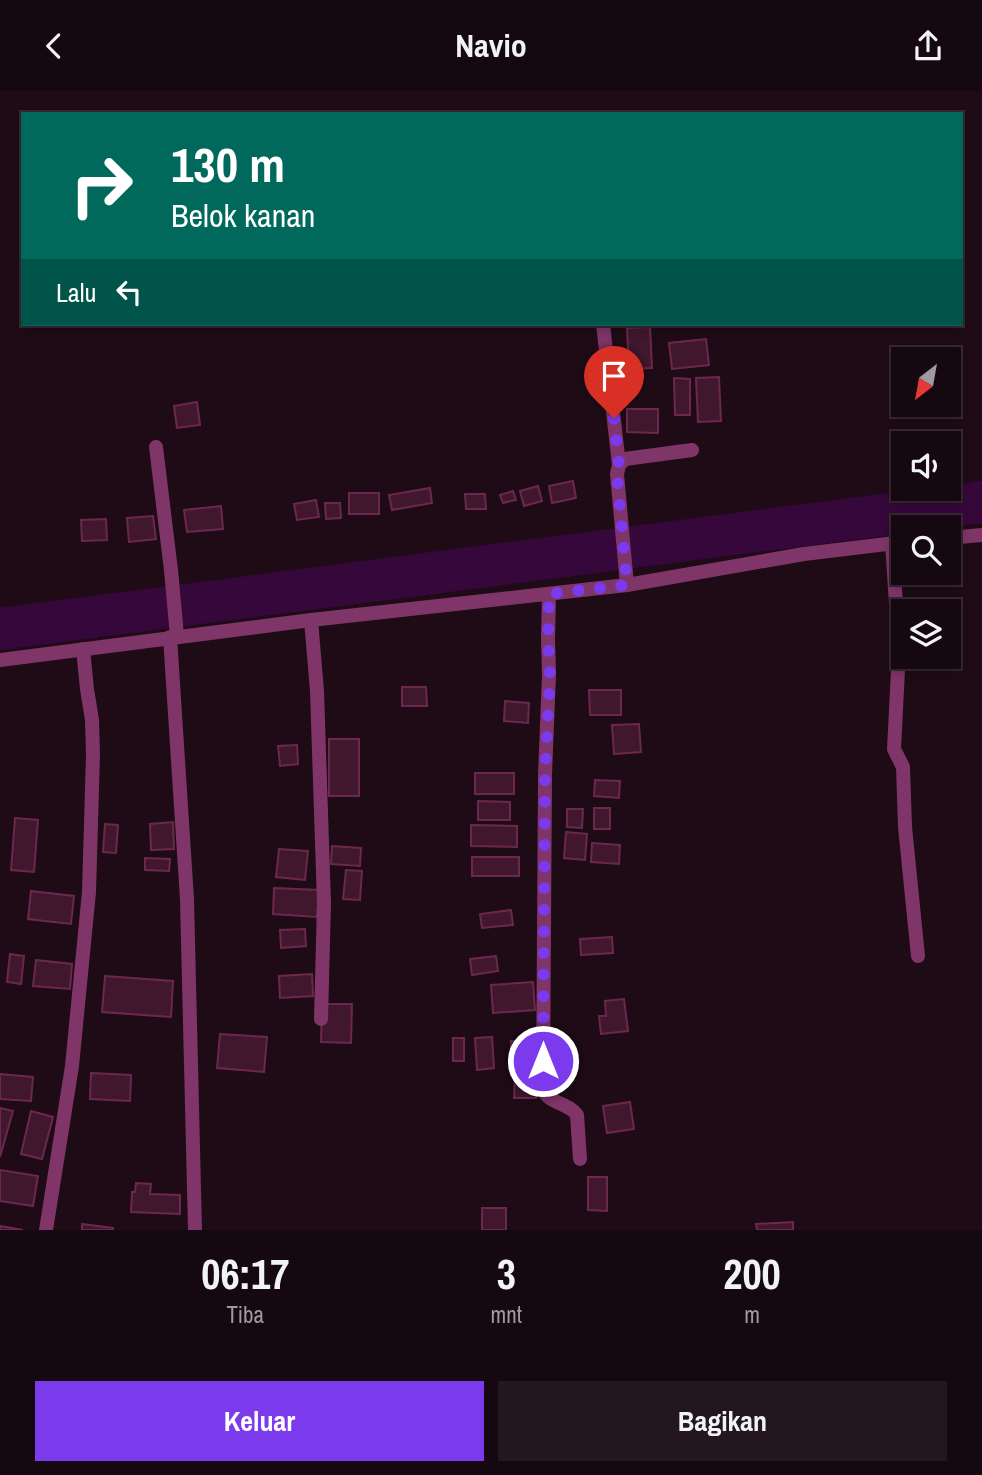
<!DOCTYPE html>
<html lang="id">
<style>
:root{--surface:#160810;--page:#23161e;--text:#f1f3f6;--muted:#9e9a9f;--line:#352930;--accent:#7c3aed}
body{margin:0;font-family:"Archivo Narrow",sans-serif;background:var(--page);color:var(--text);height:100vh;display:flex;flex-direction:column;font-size:26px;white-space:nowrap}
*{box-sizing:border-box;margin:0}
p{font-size:23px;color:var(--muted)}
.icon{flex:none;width:38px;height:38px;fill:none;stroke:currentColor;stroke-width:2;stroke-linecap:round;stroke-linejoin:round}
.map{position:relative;height:1139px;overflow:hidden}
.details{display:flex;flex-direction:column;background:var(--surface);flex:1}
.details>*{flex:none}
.guide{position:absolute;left:21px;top:21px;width:942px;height:214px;border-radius:0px;box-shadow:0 4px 10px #0003,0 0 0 2px var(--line);background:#00695c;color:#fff;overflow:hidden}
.needle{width:46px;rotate:211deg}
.tools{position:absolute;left:891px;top:256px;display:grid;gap:14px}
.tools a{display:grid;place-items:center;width:70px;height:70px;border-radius:0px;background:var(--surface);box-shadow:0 4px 10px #0003,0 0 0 2px var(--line);font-size:35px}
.pin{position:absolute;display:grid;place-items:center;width:60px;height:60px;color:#fff;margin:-72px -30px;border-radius:50% 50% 50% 0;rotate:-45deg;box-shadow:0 0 7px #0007}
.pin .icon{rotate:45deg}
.me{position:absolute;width:77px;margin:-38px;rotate:0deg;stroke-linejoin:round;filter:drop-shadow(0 0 5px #0008)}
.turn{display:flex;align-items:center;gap:24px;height:147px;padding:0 35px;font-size:32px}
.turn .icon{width:91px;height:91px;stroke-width:2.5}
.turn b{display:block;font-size:49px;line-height:60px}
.then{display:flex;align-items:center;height:66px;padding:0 35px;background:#0003;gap:14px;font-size:26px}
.eta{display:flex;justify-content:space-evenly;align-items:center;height:119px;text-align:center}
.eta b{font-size:42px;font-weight:800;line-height:49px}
.primary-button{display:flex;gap:14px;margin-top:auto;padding:14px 35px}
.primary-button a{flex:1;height:80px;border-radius:0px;background:var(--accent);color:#fff;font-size:28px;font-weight:800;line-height:80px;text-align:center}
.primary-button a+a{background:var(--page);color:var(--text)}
header{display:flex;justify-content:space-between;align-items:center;height:91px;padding:0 35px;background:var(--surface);font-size:32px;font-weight:800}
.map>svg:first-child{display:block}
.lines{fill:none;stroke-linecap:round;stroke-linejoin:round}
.river{stroke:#36073b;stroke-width:42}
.building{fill:#40172c;stroke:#6c284c;stroke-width:2}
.street{stroke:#7f3568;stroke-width:14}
.route{stroke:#7c3aed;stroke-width:12;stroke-dasharray:0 21.6}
</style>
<header><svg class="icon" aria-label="back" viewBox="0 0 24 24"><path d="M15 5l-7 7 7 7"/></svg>Navio<svg class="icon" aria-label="share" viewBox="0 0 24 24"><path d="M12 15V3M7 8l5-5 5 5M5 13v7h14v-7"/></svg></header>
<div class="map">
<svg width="982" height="1139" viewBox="0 0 982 1139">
<rect width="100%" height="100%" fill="#1e0b16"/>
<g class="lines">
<path class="river" d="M0 538 982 411"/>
</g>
<g class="building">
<path d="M650 236 652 277 629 278 627 237Z"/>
<path d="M706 248 709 274 672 278 669 252Z"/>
<path d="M719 286 721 330 698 331 696 287Z"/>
<path d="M674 287 690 288V324H675Z"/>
<path d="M197 311 200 334 177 337 174 315Z"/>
<path d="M627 318H658V342L627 341Z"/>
<path d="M573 390 576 407 552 412 549 395Z"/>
<path d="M538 395 542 410 524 415 520 400Z"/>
<path d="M430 397 432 412 392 419 389 404Z"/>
<path d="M513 400 516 409 503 412 500 404Z"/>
<rect x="349" y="402" width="30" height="21"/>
<path d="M465 403H485L486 418H466Z"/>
<path d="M316 409 319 426 297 429 294 413Z"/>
<path d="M325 412H340L341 427 326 428Z"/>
<path d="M221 415 223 438 187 441 184 419Z"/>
<path d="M153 425 156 448 129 451 127 427Z"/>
<path d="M106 428 107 449 82 450 81 429Z"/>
<path d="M402 596H426L427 615H402Z"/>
<path d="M589 599H621V624H590Z"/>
<path d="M505 610 529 612 528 632 504 630Z"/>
<path d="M639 633 641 661 614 663 612 634Z"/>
<rect x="329" y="648" width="30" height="57"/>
<path d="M297 654 298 673 280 675 278 655Z"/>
<rect x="475" y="682" width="39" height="21"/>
<path d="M595 689 620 690 619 707 594 705Z"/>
<path d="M478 710 510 711V729H478Z"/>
<rect x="594" y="717" width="16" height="21"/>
<path d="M567 718H583L582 737 567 736Z"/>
<path d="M15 727 38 729 34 781 11 779Z"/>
<path d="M173 731 174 758 151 759 150 733Z"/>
<path d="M105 733 118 734 116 762 103 761Z"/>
<path d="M471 734 517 735V756L471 755Z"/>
<path d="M566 741 587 743 585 769 564 767Z"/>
<path d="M592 752 620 754 619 773 591 771Z"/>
<path d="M332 755 361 757 360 775 331 773Z"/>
<path d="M279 758 308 760 305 789 276 786Z"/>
<rect x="472" y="766" width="47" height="19"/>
<path d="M145 767 170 768 169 780 145 779Z"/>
<path d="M346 779 362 780 360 809 343 808Z"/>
<path d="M274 797 319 799 317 826 273 823Z"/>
<path d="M31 800 74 805 71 833 28 828Z"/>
<path d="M511 819 513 834 482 837 480 823Z"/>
<path d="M305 838 306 855 281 857 280 839Z"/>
<path d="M612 846 613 862 581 864 580 848Z"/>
<path d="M10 863 24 865 21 893 7 891Z"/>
<path d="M496 865 498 880 472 884 470 868Z"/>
<path d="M36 869 72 873 70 898 33 895Z"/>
<path d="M312 883 313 905 280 907 279 885Z"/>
<path d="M105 885 173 890 171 926 102 921Z"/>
<path d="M533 891 535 919 493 922 491 894Z"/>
<path d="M624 908 628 940 601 943 599 925H606L605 910Z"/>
<path d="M322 913H352L351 952 321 951Z"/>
<path d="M220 943 267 946 264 981 217 977Z"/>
<path d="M492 946 494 977 477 979 475 947Z"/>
<rect x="453" y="947" width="11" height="23"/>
<rect x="511" y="950" width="22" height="32"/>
<path d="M91 982 131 984 130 1010 90 1008Z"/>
<path d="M0 983 33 986 31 1010 0 1008Z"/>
<path d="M515 987 537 988 536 1007H514Z"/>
<path d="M630 1011 634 1038 607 1042 603 1015Z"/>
<path d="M0 1017 13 1020 0 1066Z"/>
<path d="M31 1020 53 1026 42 1068 21 1063Z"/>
<path d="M0 1079 38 1085 33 1115 0 1110Z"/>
<path d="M588 1086H607V1120L588 1119Z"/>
<path d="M136 1092 151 1093 150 1103 180 1104V1123L131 1121 132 1101H135Z"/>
<rect x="482" y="1117" width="24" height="22"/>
<path d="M793 1131V1139H757L756 1133Z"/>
<path d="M82 1133 113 1137V1139H82Z"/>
<path d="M0 1135 23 1139H0Z"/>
</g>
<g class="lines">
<g class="street">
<path d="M603 233 619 374"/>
<path d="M156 356 171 479 177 545"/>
<path d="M948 447 982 444"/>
<path d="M892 452 899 559 894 658 903 676 905 736 918 865"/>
<path d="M627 494 617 383 619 374 625 368 692 359"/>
<path d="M549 503 548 548 549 583 545 684 543 997C547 1013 568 1011 577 1024L580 1068"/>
<path d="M311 529 317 600 324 812 321 928"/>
<path d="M170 546 187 808 195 1139"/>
<path d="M0 569 311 529 627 494 804 463 903 451"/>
<path d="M46 1139 72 975 89 801 93 664 92 629 87 598 83 558"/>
</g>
</g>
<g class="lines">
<path class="route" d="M543 970 545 684 550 583 548 548 549 503 627 494 617 383 619 374 614 327"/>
</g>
</svg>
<div class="tools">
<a><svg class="needle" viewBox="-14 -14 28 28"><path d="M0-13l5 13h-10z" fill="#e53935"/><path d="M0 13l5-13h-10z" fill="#9e9a9f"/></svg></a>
<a><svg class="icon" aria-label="sound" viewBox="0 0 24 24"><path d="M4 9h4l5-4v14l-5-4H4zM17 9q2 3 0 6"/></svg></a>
<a><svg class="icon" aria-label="search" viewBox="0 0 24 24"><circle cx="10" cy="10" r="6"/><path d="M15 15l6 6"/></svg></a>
<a><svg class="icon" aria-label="layers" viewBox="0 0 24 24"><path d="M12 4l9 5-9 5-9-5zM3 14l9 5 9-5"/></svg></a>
</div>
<div class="pin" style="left:614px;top:327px;background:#d93025"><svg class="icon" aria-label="arrive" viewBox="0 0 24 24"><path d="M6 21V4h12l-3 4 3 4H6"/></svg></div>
<svg class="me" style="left:543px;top:970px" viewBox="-20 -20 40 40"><circle r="17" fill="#7c3aed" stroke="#fff" stroke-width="3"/><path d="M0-11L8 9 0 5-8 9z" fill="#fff"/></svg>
<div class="guide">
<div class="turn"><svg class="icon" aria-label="right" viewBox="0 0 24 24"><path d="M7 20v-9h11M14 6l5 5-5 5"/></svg><div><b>130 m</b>Belok kanan</div></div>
<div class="then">Lalu<svg class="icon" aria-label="left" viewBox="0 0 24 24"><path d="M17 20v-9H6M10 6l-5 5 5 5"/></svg></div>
</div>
</div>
<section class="details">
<div class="eta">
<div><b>06:17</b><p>Tiba</p></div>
<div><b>3</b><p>mnt</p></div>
<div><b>200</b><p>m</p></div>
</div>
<div class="primary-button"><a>Keluar</a><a>Bagikan</a></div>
</section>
